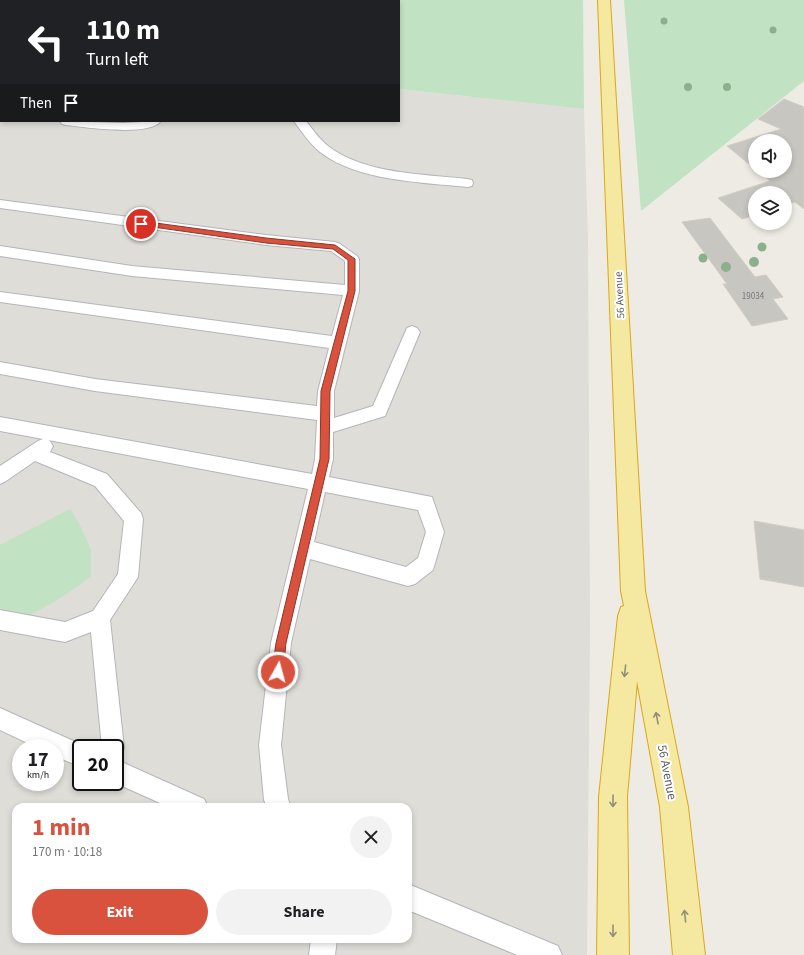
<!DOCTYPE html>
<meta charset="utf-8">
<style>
:root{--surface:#fff;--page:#f2f2f2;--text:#202124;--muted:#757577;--accent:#d9523d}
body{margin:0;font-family:"Source Sans 3",sans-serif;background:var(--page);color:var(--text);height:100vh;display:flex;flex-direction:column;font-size:15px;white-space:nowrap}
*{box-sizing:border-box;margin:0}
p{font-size:13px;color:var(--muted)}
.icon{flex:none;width:22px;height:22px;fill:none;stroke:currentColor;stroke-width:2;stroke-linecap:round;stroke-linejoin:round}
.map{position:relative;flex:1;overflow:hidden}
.details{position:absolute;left:12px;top:803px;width:400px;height:140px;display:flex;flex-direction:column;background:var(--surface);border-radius:12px;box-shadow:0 2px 6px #0003}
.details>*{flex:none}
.guide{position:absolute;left:0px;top:0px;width:400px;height:122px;box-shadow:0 2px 6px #0003;background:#202124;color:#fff;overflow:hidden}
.controls{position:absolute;left:748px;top:134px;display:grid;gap:8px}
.controls a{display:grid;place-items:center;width:44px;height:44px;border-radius:50%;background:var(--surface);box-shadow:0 2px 6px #0003;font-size:20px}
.speed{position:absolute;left:12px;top:739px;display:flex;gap:8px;font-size:20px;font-weight:700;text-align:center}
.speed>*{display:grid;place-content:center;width:52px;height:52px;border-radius:50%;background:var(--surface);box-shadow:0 2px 6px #0003;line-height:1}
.speed small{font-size:10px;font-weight:400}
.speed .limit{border:2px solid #111;border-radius:6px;background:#fff;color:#111}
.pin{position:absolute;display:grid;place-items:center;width:34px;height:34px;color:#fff;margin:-17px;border:2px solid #fff;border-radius:50%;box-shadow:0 1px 4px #0007}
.me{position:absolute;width:44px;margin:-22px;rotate:7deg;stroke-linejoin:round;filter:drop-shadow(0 0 3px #0008)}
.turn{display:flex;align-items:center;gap:14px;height:84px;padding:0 20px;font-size:18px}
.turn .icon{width:52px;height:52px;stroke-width:2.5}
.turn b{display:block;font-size:28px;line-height:34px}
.then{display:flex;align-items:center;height:38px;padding:0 20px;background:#0003;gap:8px;font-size:15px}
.round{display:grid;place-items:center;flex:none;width:42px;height:42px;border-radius:21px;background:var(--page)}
.headline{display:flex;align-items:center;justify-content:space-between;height:68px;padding:0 20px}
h1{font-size:24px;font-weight:700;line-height:30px;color:var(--accent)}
.action{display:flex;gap:8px;margin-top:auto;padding:8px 20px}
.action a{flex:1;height:46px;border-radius:24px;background:var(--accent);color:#fff;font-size:16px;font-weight:700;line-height:46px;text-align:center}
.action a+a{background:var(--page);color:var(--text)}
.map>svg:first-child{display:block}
.industrial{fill:#deddd8;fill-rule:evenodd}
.green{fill:#c2e2c4}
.building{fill:#c8c6c0;stroke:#d1cdc2}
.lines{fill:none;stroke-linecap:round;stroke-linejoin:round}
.service-casing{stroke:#b4b5b9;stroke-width:2}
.trunk-casing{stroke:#dba815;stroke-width:2}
.service{fill:#fff;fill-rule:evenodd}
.trunk{fill:#f5e8a1;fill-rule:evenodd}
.tree{fill:#8cb08c}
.oneway{stroke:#918e79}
.route{fill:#d9523d;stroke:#8d3528}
.labels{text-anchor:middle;stroke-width:4;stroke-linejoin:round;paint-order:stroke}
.number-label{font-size:9px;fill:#76787a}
.street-label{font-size:11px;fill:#5b5e63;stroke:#fff}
.near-street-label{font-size:13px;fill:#5b5e63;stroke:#fff}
</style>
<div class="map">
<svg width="804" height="955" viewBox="0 0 804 955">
<rect width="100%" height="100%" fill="#edebe3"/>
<path class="industrial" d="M0 45 1 121H399V89L584 109 588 241 590 628 587 955H0ZM21 748H55V782H21ZM81 748H115V782H81ZM16 807H408V939H16Z"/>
<g class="green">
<path d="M399 0H583L584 109 399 89V1H397Z"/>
<path d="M624 0H804V81L641 211Z"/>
<path d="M70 509 80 525 91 550V576C66 596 40 611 11 624L0 607V545Z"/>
</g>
<g class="building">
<path d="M784 99 804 107V209L795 202 785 205V193H755V215L742 219 718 198 770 181 758 171H785V141H755V169L727 146 781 129 758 119Z"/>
<path d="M710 218 755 277 766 275 783 297 773 299 788 319 752 326 723 284H727L682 222Z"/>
<path d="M754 521 804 530V587L760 579Z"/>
</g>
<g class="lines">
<defs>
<g id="service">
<rect x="0" y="48" width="1" height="6"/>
<rect x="0" y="109" width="1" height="8"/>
<path d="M60 121 123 123 161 121C149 137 84 127 66 125L62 124Z"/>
<path d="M294 121H306C313 130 320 140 328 146 364 174 423 174 467 179L472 180 473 183 472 186 467 187C421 182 357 181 320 152 310 144 301 131 294 121Z"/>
<path d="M0 200 266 235 335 242 340 244 357 256 359 259V291L334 391V418L373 406 407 328 412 326 417 328 420 332 385 416 333 432V459L329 477 432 497 444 532 433 570 415 584 408 586 310 559 291 643 281 745 288 799 291 807H267L264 800 259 745 271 643 308 489 48 440 50 441 53 446 50 452 107 474 141 513 143 519 138 577 110 620 124 748 121 756 115 759V748H102L91 632 65 642 0 630V610L65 622 93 611 118 574 124 521 95 486 35 461 6 481 0 484V466L38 441 43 439 0 431V417L312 474 315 459 317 420 95 391 0 374V362L95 379 317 406 318 391 329 348 0 302V292L332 336 343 295 132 276 0 256V246L132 266 345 285V261L331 251 266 245 0 208ZM325 492 418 510 426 532 418 558 406 567 314 542Z"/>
<path d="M0 708 89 748H81V767L55 756V748H38L0 730Z"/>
<path d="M115 759 204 799 208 807H169L113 782H115Z"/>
<path d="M408 884 558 946 562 955H517L408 910Z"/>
<path d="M311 939H337L335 955H309Z"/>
</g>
<path id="trunk" d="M598 0H610L645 591 688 807 705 955H673L660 807 637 681 627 797 629 955H597L599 797 618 616 621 607 624 606 621 591Z"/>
</defs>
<use href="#service" class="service-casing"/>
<use href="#trunk" class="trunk-casing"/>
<use href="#service" class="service"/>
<use href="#trunk" class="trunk"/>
</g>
<g class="tree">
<circle cx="664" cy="21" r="3.5"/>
<circle cx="773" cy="30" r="3.5"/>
<circle cx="688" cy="87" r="4"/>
<circle cx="727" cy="87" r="4"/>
<circle cx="762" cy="247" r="4.5"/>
<circle cx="703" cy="258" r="4.5"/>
<circle cx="754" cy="262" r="5"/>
<circle cx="726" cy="267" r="5"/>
</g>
<defs><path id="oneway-shaft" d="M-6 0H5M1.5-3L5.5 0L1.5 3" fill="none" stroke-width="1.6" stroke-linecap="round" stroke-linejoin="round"/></defs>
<g class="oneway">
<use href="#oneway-shaft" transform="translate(625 671) rotate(96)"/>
<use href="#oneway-shaft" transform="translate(657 718) rotate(-101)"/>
<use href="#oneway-shaft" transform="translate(613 801) rotate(91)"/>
<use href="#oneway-shaft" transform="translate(685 916) rotate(-96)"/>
<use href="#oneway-shaft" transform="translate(613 931) rotate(90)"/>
</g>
<path class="route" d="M141 221 266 238 335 245 355 259V291L330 391 329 459 286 643 283 672 282 676 278 678 274 676 272 672 276 643 320 459 321 391 348 291V260L333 249 266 243 139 225V222Z"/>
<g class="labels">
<g class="number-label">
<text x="753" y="299">19034</text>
</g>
<g class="street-label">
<text transform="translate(619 295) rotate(-93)" y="4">56 Avenue</text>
</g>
<g class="near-street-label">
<text transform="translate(668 772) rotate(79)" y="5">56 Avenue</text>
</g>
</g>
</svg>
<div class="controls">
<a><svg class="icon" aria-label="sound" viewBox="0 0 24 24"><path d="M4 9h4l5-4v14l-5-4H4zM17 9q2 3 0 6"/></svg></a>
<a><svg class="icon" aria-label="layers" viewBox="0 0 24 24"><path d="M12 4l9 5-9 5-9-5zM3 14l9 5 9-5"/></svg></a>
</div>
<div class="speed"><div>17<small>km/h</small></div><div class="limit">20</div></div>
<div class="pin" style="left:141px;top:224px;background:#d93025"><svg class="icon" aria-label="arrive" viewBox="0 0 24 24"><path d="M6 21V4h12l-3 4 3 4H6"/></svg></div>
<svg class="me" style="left:278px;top:672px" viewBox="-20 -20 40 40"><circle r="17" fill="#d9523d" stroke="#fff" stroke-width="3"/><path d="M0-11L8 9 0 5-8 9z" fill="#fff"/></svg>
<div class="guide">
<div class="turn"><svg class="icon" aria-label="left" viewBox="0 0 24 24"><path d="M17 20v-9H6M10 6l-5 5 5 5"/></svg><div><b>110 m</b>Turn left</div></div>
<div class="then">Then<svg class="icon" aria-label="arrive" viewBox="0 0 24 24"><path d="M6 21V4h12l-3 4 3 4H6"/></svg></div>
</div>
<section class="details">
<div class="headline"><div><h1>1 min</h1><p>170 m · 10:18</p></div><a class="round"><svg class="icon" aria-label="close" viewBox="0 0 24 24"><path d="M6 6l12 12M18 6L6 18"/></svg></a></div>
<div class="action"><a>Exit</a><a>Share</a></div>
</section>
</div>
